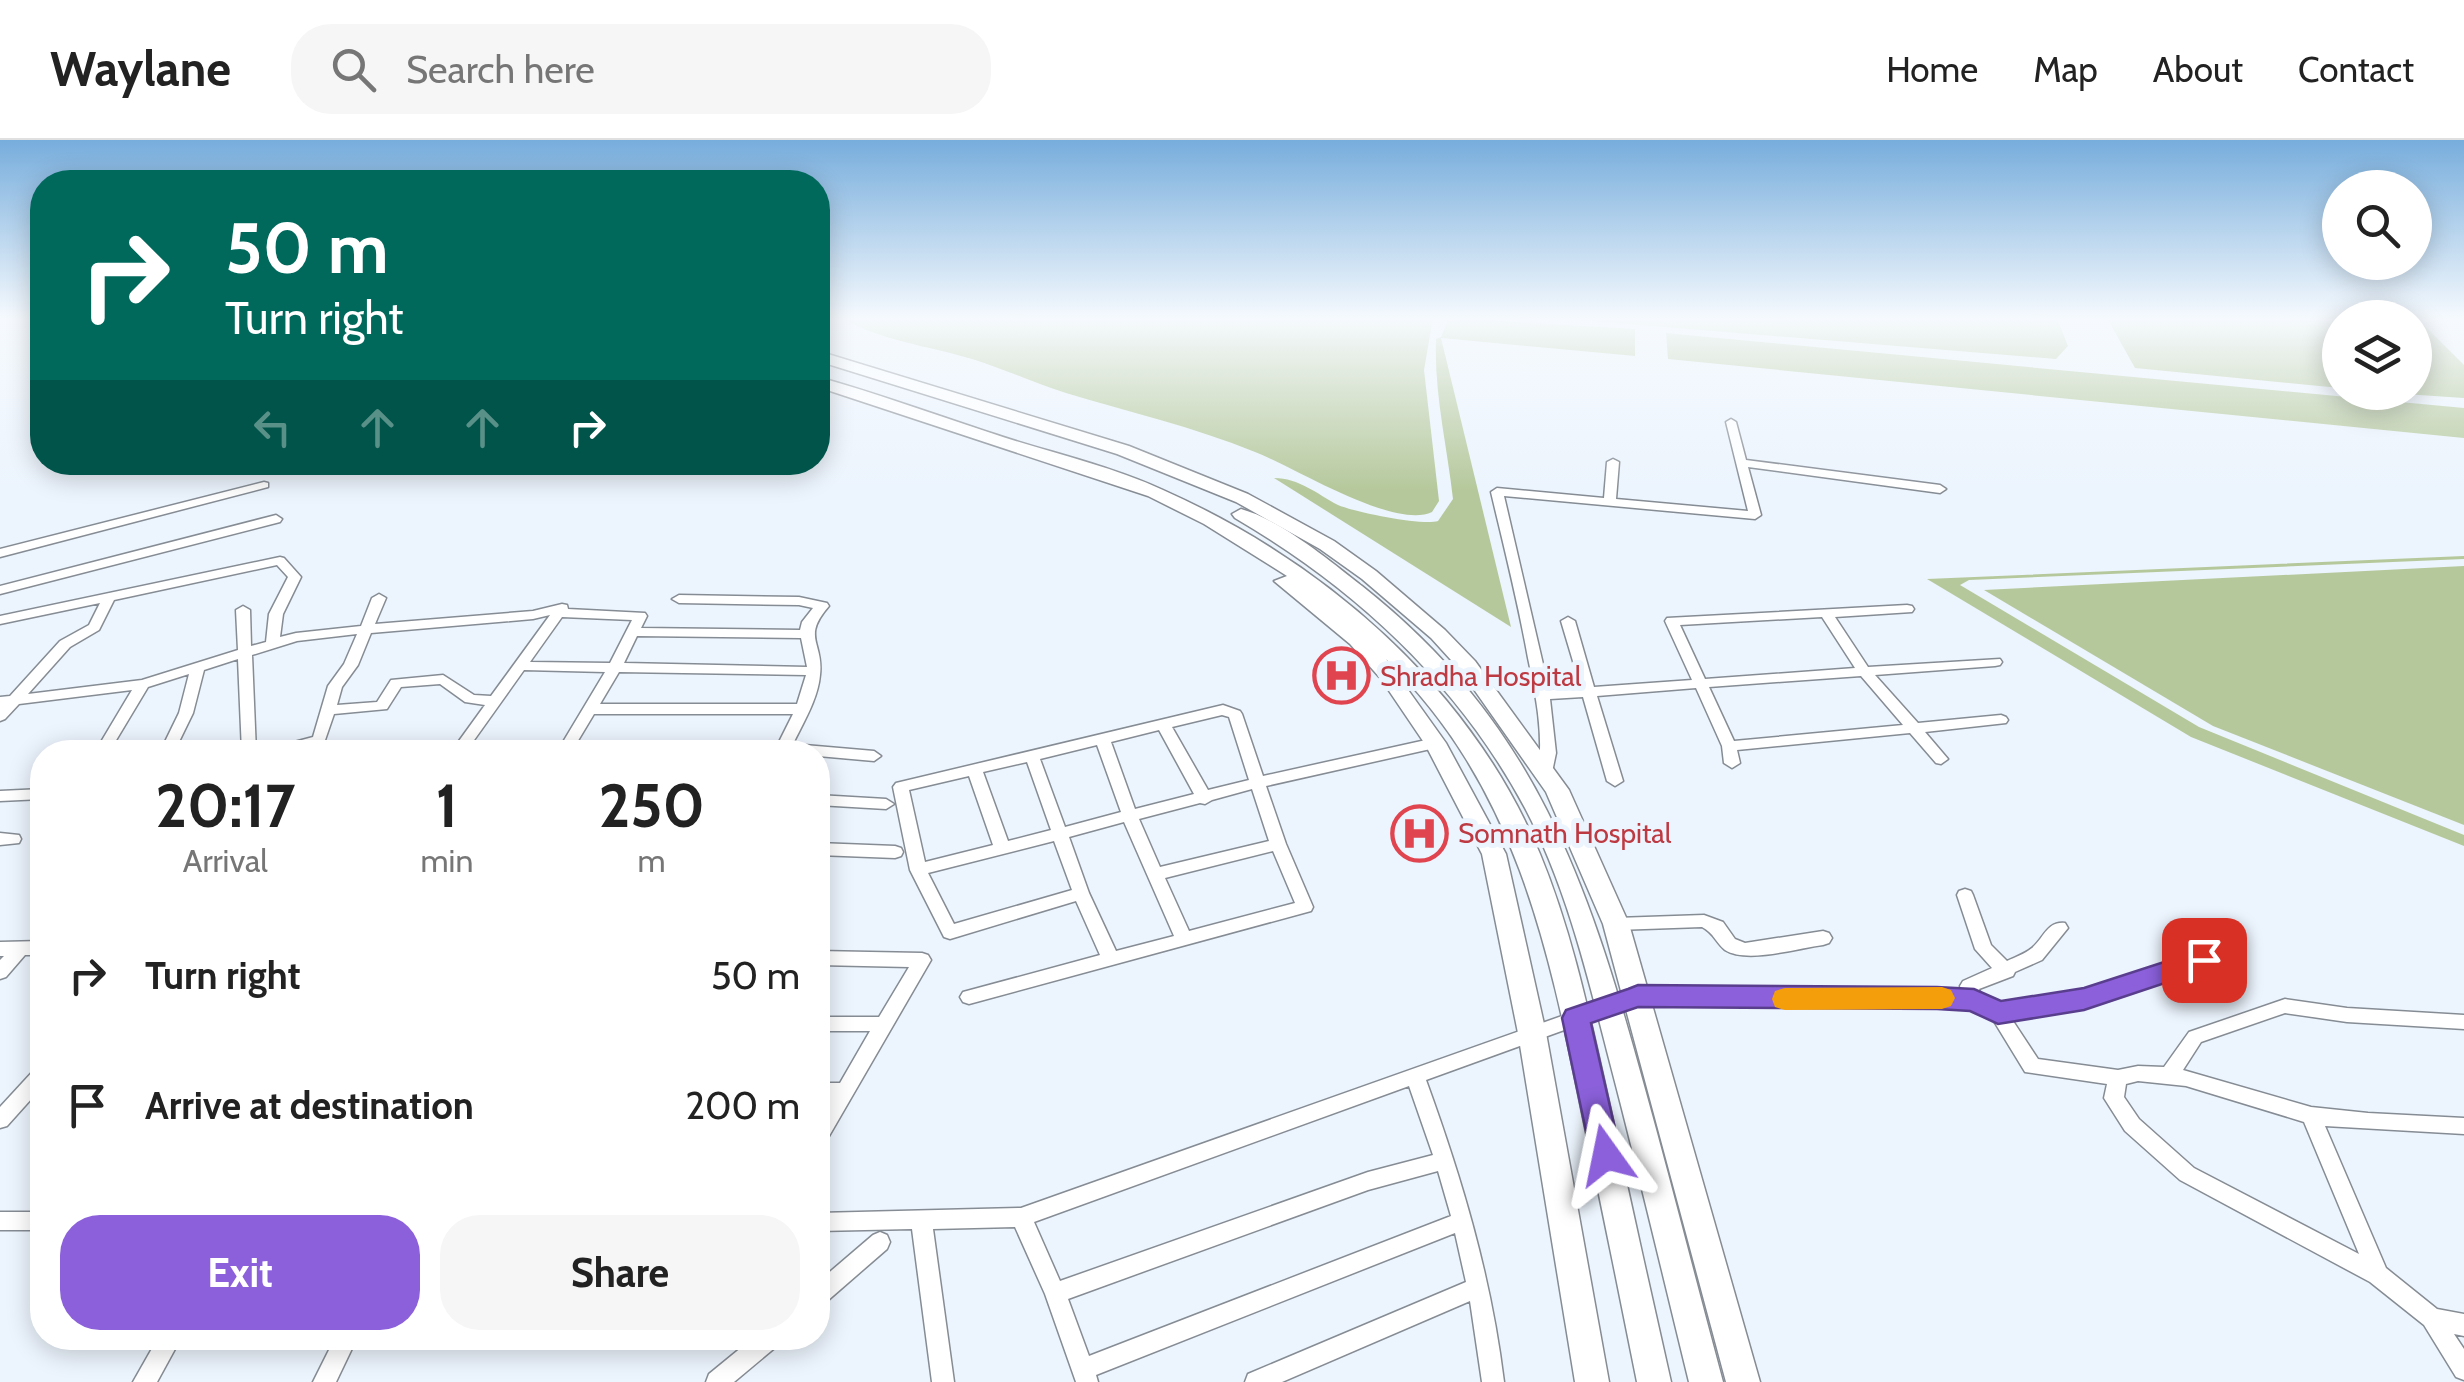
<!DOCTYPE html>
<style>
:root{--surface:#fff;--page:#f6f6f6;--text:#222;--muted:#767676;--line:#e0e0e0;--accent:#8b60da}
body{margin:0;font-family:Cabin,sans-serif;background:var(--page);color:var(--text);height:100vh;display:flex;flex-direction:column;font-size:38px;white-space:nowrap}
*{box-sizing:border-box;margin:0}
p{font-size:32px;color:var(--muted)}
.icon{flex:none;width:55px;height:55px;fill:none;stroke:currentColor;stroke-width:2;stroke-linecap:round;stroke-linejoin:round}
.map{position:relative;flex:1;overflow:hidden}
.drawer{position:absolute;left:30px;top:600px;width:800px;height:610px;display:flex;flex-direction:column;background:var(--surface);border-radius:40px;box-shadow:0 5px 25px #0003}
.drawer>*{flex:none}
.banner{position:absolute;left:30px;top:30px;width:800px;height:305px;border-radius:40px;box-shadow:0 5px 25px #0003;background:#00695c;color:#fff;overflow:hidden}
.fabs{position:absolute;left:2322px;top:30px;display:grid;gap:20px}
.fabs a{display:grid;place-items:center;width:110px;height:110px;border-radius:50%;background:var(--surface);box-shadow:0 5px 25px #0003;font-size:50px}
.pin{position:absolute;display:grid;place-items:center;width:85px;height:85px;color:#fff;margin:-42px;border-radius:20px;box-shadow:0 5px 15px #0006}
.me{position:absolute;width:110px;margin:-55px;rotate:348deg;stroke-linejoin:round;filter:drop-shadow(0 0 8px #0008)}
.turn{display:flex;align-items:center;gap:35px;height:210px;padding:0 30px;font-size:45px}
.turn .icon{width:130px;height:130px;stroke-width:2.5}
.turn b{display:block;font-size:70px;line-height:85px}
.lanes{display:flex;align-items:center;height:95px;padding:0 30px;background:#0003;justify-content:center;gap:50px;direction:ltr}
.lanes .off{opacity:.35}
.eta{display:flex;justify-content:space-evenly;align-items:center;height:170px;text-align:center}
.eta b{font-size:60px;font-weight:800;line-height:70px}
.action{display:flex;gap:20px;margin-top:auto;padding:20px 30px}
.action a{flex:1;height:115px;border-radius:40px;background:var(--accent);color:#fff;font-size:40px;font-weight:800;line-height:115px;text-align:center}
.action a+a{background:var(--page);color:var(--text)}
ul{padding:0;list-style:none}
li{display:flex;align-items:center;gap:30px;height:130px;padding:0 30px}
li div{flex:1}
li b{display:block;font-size:38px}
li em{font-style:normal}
header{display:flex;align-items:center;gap:60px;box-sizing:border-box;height:140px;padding:0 50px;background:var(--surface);border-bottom:2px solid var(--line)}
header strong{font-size:48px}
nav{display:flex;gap:55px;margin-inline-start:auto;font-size:35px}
.search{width:700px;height:90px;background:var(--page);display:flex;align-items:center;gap:25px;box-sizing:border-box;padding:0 35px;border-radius:40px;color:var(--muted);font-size:38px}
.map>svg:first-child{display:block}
.green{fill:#b5c89b}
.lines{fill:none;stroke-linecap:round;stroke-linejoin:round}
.minor-casing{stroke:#868c94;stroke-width:3}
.primary-casing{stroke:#868c94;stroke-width:3}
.minor{fill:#fff;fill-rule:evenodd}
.primary{fill:#fff;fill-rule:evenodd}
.route{fill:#8b60da;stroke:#5a3e8e;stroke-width:2.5}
.slow{fill:#f59e0b}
.labels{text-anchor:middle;stroke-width:10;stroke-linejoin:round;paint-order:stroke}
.health-label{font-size:28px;fill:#be3a42;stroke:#ecf4fd;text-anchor:start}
</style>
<header>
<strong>Waylane</strong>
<div class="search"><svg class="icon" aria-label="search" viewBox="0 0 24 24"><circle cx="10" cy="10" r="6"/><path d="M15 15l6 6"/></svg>Search here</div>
<nav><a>Home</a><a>Map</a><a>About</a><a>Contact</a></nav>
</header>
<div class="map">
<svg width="2464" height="1242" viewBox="0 0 2464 1242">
<rect width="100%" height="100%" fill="#ecf4fd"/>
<g class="green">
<path d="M842 178H1433L1424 230 1439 361 1432 372C1394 390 1294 327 1255 312 1194 287 1129 272 1066 253 1034 243 1004 229 972 219 929 206 881 201 842 178Z"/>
<path d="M1449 178 1635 189V216L1441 198 1511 487 1274 338C1299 338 1317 354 1338 365 1354 372 1422 386 1438 381L1453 359C1447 305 1434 254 1436 199L1441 197Z"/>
<path d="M1555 178H2057L2068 206 2056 219Z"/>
<path d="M2107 178H2340V248L2135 228Z"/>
<path d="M2415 185H2424L2464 225V258L2389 253 2415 252Z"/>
<path d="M1666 193 2464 268V298L1668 219Z"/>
<path d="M2464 416V419L1969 440 1960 445 2199 587 2464 695V706L2191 597 1927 439Z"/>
<path d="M2464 426V685L2213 586 1984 450Z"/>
</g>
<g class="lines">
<defs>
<g id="minor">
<path d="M1731 279 1736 282 1746 320 1940 345 1946 349 1940 353 1748 327 1761 375 1755 379 1504 356 1549 550 1581 548 1561 481 1568 477 1575 481 1594 547 1692 540 1665 481 1667 478 1907 465 1912 466 1914 469 1912 472 1835 477 1868 527 2000 519 2002 522 2000 525 1995 526 1875 535 1918 583 2001 575 2006 577 2008 580 2006 583 1925 592 1948 619 1941 624 1936 623 1910 593 1737 610 1740 623 1732 628 1724 623 1722 606 1696 548 1597 556 1623 641 1615 646 1607 641 1583 557 1550 559 1556 613 1551 637H1541L1538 633C1544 595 1536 556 1528 518 1518 462 1504 407 1491 352L1497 348 1604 358 1607 322 1613 319 1619 322 1616 359 1748 371 1726 282ZM1822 477 1855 528 1705 539 1680 485ZM1861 536 1903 585 1734 601 1709 547Z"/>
<path d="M264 342 268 343V347L0 417V409Z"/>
<path d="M276 375 282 379 280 382 0 454V446Z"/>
<path d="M280 417 284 418 301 437 283 474 280 497 296 493 361 486 372 458 379 454 386 458 375 484 533 471 562 464 567 465 568 469 645 473 647 476 641 488 800 490 802 482 813 468 799 465 679 463 672 459 679 455 799 457 827 463 829 466C801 498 824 502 820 535 818 559 803 583 793 604L874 611 881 616 874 621 818 616V612H751L753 609 778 604 793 574H594L573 609 575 612H451L485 565 465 562 440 544 401 547 387 569 334 574 324 603 290 612H266L268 609 313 597 328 546 344 524 357 494 297 501 252 515 256 612H242L238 519 204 530 193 573 174 612H160L179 573 189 534 148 547 109 612H95L132 550 19 564 5 579 0 581V557L10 556 60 501 89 485 100 463 0 484V476ZM277 425 288 437 269 474 266 502 251 506 250 470 243 466 236 470 238 510 142 540 28 554 70 507 99 490 114 460ZM550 475 491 556 474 555 443 535 391 540 377 562 337 565 342 547 358 525 371 493 533 479ZM562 477 632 480 610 523 530 522ZM637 496 801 498 807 527 624 523ZM524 530 605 532 560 607 472 603ZM619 532 806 535 797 564H600Z"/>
<path d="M1223 565 1240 571 1242 574 1263 636 1435 598 1442 603 1435 608 1266 646 1286 704 1313 767 1311 771 969 864 963 862 960 857 963 852 1100 815 1076 761 950 799 944 797 910 730 893 647 896 643ZM1222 575 1229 577 1249 640 1208 650 1172 587ZM1159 590 1194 654 1135 669 1111 602ZM1097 605 1121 672 1065 687 1040 619ZM1027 622 1051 690 1008 701 983 632ZM969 636 993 705 925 722 909 650ZM1252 649 1269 701 1160 727 1139 679 1200 663 1205 664 1212 660ZM1124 682 1174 796 1116 811 1089 753 1069 697ZM1054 701 1072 750 954 784 928 733ZM1273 711 1295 763 1189 791 1165 738Z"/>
<path d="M42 649V659L0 661V651Z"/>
<path d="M818 655 886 659 894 664 886 669 818 665Z"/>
<path d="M0 693 19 695 21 699 19 703 0 705Z"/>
<path d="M818 703 895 706 901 708 903 712 901 716 895 718 818 715Z"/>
<path d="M1965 749 1971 751 1973 755 1991 805 2007 821C2015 817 2025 814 2032 808 2044 798 2047 781 2065 783L2068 788 2042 820 2015 832 2013 836 1979 849 1981 855 2000 865 2084 852 2204 813 2210 815 2213 820 2210 825 2084 866 2011 878 2038 919 2118 930 2138 926 2164 927 2189 892 2285 859 2347 868 2464 875V889L2347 882 2285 873 2201 902 2183 930 2311 967 2368 973 2464 978V994L2325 986 2386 1128 2437 1169 2464 1174V1196L2454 1194 2464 1209V1240L2456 1237 2424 1185 2370 1142 2180 1040 2125 991 2104 958 2107 944 2025 932 1992 878 1971 867 1639 863 1426 940C1462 1039 1491 1136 1504 1242H1482L1470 1161 1282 1242H1245L1248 1234 1466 1142 1455 1093 1096 1235 1098 1242H1076L1045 1154 1015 1087 933 1089 954 1242H932L912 1089 818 1091V1073L1021 1068 1638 849 1962 853 1960 846 1963 841 1992 828 1975 809 1957 755 1959 751ZM2138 941 2186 946 2304 982 2359 1114 2194 1028 2139 979 2124 957 2126 944ZM1409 946 1433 1015 1368 1032 1060 1141 1034 1082ZM1438 1031 1451 1076 1089 1216 1068 1159 1368 1050Z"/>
<path d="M1704 775 1723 782 1735 799 1745 803 1823 791 1829 793 1832 798 1829 803 1823 805C1798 808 1747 824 1725 810 1716 803 1714 793 1702 787L1616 790 1610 789 1608 784 1610 779 1616 778Z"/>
<path d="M42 801V815H25L6 837 0 839V820L4 816H0V802Z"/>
<path d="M818 811 922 813 928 815 931 820 825 1003 818 1006V980L830 959H818V943H840L870 891H818V877H879L909 827 818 825Z"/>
<path d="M42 927V947L7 986 0 988V967L35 929Z"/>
<rect x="0" y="1072" width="42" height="18"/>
<path d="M880 1092 887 1095 890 1102 887 1109 826 1162 818 1165V1142L873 1095Z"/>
<path d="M158 1198H181L157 1242H133Z"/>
<path d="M335 1198H357L336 1242H313Z"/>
<path d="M753 1198H780L777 1206 734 1242H706L709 1234Z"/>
</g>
<g id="primary">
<path d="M818 211 1129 306 1248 354 1334 401 1376 431 1445 490 1475 521 1569 650 1629 784 1760 1242H1726L1603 784 1546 652 1461 531 1431 498 1362 439 1320 409 1236 362 1117 314 818 221Z"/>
<path d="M818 237C876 253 933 274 991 293 1047 312 1109 325 1163 350 1325 422 1471 548 1540 714 1573 794 1590 878 1609 962 1629 1055 1650 1149 1671 1242H1637C1619 1152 1601 1063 1582 973 1548 804 1515 645 1386 519L1446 603 1506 714 1546 893 1609 1242H1575L1518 893 1482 714 1425 604 1381 539 1350 504 1274 441 1287 436 1204 384 1148 356 818 247Z"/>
<path d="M1241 369C1281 380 1329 420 1362 446 1534 582 1587 739 1643 942 1671 1042 1696 1142 1723 1242H1689C1662 1132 1636 1021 1607 911 1586 829 1565 744 1525 668 1458 543 1356 449 1235 378L1232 374Z"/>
</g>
</defs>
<use href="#minor" class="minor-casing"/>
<use href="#primary" class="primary-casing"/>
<use href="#minor" class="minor"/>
<use href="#primary" class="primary"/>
</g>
<linearGradient id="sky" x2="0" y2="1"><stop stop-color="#77addc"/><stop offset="0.51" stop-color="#f6fafe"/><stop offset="1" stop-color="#f6fafe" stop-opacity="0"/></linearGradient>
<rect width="2464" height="351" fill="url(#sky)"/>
<path class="route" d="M2204 809 2213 812 2217 820 2213 827 2084 870 1998 884 1970 871 1937 869 1638 867 1591 883 1621 1015 1617 1025 1606 1029 1595 1025 1591 1015 1562 878 1566 870 1628 849 1638 845 1937 847 1974 849 2001 861 2084 848Z"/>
<path class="slow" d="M1942 847 1951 850 1955 858 1951 866 1942 869 1785 870 1775 867 1772 859 1775 851 1785 848Z"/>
<defs>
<symbol id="hospital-ring" viewBox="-11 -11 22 22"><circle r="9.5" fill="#ecf4fd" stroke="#e0444e" stroke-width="1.5"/><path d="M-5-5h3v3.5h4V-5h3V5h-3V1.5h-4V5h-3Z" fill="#e0444e"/></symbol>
</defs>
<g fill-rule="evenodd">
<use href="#hospital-ring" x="1310" y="504" width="63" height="63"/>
<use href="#hospital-ring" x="1388" y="662" width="63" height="63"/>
</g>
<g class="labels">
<g class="health-label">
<text x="1380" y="546">Shradha Hospital</text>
<text x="1458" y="703">Somnath Hospital</text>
</g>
</g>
</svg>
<div class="fabs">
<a><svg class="icon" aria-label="search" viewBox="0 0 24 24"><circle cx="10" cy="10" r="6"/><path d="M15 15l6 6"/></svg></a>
<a><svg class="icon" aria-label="layers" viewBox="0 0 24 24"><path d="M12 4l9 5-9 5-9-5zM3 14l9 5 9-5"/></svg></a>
</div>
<div class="pin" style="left:2204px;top:820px;background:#d93025"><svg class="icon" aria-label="arrive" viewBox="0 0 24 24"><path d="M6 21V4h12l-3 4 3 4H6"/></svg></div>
<svg class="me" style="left:1606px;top:1015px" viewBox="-20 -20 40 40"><path d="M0-17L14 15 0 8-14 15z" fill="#8b60da" stroke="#fff" stroke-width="4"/></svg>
<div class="banner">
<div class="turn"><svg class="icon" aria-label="right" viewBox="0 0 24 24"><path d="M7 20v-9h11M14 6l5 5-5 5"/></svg><div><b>50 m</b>Turn right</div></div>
<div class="lanes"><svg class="icon off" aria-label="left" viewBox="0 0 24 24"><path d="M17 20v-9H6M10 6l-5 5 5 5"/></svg><svg class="icon off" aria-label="ahead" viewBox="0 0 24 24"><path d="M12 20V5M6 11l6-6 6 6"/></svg><svg class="icon off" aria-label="ahead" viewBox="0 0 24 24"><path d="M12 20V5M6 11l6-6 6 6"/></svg><svg class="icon" aria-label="right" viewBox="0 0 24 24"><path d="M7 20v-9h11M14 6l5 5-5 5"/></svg></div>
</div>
<section class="drawer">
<div class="eta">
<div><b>20:17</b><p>Arrival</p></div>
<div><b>1</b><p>min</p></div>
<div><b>250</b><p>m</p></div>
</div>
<ul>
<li><svg class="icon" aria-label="right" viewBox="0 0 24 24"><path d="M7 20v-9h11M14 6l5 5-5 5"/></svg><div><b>Turn right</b></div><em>50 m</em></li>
<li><svg class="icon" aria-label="arrive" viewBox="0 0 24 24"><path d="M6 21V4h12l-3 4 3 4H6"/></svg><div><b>Arrive at destination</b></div><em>200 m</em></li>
</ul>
<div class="action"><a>Exit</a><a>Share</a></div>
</section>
</div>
